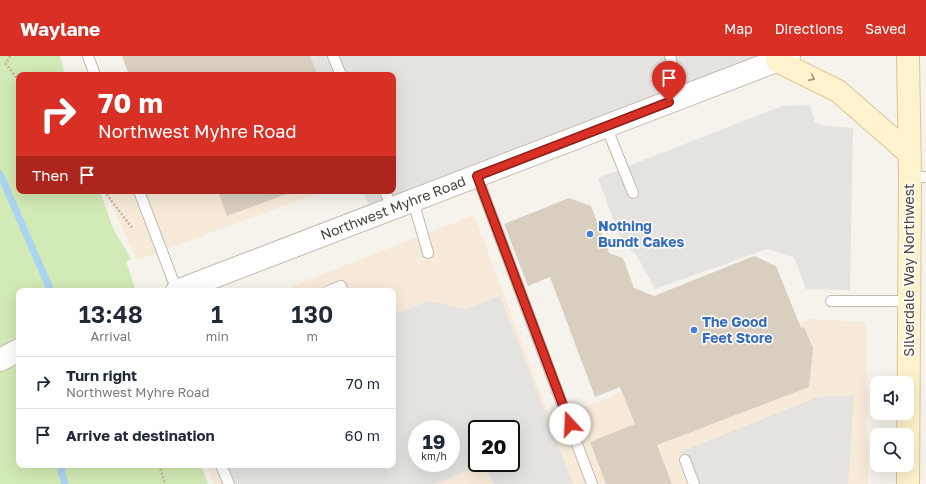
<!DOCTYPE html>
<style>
:root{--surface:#fff;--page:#f2f2f3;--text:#1f2937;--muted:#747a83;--line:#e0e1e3;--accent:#d93025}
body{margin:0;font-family:"Golos Text",sans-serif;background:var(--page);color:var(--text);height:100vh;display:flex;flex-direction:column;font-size:15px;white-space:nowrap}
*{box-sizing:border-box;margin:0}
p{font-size:13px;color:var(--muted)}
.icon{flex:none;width:22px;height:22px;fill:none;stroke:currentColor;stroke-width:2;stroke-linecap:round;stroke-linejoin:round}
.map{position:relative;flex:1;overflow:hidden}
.side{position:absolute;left:16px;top:232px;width:380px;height:180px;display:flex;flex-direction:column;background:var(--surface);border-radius:8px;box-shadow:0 4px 16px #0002}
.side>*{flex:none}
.banner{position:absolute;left:16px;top:16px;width:380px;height:122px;border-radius:8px;box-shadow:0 4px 16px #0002;background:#d93025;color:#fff;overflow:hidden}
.fabs{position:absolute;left:870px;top:320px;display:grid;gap:8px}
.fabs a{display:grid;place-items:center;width:44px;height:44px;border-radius:8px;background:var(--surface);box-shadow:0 4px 16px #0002;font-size:20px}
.speed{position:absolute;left:408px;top:364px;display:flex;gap:8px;font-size:20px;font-weight:700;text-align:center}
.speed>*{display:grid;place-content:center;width:52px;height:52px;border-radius:50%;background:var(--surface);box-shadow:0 4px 16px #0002;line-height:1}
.speed small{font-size:10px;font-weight:400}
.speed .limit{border:2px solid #111;border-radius:6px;background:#fff;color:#111}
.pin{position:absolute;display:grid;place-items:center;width:34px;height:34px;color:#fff;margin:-41px -17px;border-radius:50% 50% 50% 0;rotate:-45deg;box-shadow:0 0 4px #0007}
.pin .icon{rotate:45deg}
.me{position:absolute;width:44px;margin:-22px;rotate:340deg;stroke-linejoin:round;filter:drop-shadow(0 0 3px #0008)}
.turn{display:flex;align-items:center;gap:14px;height:84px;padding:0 16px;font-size:18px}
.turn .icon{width:52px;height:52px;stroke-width:2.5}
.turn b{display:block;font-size:28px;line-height:34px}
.then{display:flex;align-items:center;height:38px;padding:0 16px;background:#0003;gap:8px;font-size:15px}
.eta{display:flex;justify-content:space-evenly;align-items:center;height:68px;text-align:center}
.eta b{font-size:24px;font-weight:600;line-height:28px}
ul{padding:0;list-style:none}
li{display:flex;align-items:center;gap:12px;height:52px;padding:0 16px;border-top:1px solid var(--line)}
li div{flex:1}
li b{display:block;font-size:15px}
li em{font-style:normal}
header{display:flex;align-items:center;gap:24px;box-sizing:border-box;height:56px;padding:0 20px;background:var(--accent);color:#fff}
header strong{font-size:19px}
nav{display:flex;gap:22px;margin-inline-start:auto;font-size:14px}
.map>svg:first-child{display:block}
.commercial{fill:#f7ead8;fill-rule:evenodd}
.green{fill:#d2eab5}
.parking{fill:#e5e3e0;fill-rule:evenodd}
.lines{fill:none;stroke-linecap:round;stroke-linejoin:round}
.stream{stroke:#a9d4f2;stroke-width:7}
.building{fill:#d8cfc1}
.service-casing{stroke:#c2bbae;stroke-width:12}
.tertiary-casing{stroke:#c2bbae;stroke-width:24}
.secondary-casing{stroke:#d6c79b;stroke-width:24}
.path{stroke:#c4b79f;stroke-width:2.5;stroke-dasharray:2 2;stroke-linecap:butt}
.service{stroke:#fff;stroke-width:10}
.tertiary{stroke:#fff;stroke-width:22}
.secondary{stroke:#fff3cd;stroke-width:22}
.oneway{stroke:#9c937c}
.route-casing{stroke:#8d1f18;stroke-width:10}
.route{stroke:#d93025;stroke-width:7}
.shop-dot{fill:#3f7fe0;stroke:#fff;stroke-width:1.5}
.labels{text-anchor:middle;stroke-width:3;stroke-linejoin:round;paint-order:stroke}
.street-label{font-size:14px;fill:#4b4439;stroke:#fff}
.shop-label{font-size:14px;font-weight:bold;fill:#366cbe;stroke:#fff;text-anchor:start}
</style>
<header>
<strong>Waylane</strong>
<nav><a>Map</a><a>Directions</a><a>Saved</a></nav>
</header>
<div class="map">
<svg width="926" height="428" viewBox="0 0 926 428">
<rect width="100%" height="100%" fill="#f6f3ec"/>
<g class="commercial">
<path d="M105 135H324L137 204Z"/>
<path d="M474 159 551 364 811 263 866 266 868 428H214L207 409H393V235H280ZM417 373H451V407H417ZM477 373H511V407H477Z"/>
</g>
<path class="green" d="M0 0H60L65 19H19V135H100L113 172 131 203 126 206 136 235H19V409H201L208 428H0Z"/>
<g class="parking">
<path d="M310 0H772L373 160 363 135H393V19H318Z"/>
<path d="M810 49 815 66 824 70 853 72 850 234 806 233 794 201 767 193 655 233 637 200 622 187 598 122 782 50Z"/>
<path d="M500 240 573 428H493L485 408 434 428H222L215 409H393V259L428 245 466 253ZM417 373H451V407H417ZM477 373H511V407H477Z"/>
<path d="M854 339 848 428H691L680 396 818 341Z"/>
</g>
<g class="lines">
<g class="stream">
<path d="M0 118 51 235"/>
<path d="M64 409 61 415 65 428"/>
</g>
</g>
<g class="building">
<path d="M122 0H310L318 19H129Z"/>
<path d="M218 135H288L289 137 227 160Z"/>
<path d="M569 142 591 150 609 197 623 202 634 232 654 240 754 200 776 210 801 272 804 271 813 292 809 331 657 389 672 428H606L590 386 635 368 620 331 595 341 550 221 528 230 504 168Z"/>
</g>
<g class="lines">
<defs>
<g id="service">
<path d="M88 0 95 19"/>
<path d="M333 0 341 19"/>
<path d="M670 0 681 41"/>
<path d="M606 70 633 137"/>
<path d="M477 120 592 428"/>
<path d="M910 121H926"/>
<path d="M139 135 177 235"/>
<path d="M385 135 392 153"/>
<path d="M413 145 428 197"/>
<path d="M328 235 341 230 343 235"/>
<path d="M831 245H909"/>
<path d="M685 404 694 428"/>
<path d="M221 409 229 428"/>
</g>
<g id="tertiary">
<path d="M177 235 789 0"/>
<path d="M0 304 19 294"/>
</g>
<g id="secondary">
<path d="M777 5 838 35 910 98"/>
<path d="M908 428 910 121 908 0"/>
</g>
</defs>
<use href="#service" class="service-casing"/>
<use href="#tertiary" class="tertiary-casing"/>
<use href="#secondary" class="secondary-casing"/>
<g class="path">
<path d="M10 0 6 8 19 25"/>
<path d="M104 135 133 173"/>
<path d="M159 409 165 428"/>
</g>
<use href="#service" class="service"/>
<use href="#tertiary" class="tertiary"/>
<use href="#secondary" class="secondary"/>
</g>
<defs><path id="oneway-chevron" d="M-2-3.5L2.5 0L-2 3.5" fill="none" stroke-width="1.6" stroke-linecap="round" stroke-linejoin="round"/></defs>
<use class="oneway" href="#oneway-chevron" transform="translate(812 22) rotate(26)"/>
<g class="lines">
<defs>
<path id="route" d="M570 368 477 120 669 46"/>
</defs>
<use href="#route" class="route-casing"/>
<use href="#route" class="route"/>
</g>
<g class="shop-dot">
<circle cx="590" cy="178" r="4"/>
<circle cx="694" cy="274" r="4"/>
</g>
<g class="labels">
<g class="street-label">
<text transform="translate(393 152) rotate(-21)" y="5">Northwest Myhre Road</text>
<text transform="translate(909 214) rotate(-90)" y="5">Silverdale Way Northwest</text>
</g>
<g class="shop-label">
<text x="598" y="175">Nothing<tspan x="598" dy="16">Bundt Cakes</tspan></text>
<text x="702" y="271">The Good<tspan x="702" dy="16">Feet Store</tspan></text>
</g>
</g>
</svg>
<div class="fabs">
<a><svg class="icon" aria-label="sound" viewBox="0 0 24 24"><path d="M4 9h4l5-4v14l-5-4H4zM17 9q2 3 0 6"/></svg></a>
<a><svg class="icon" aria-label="search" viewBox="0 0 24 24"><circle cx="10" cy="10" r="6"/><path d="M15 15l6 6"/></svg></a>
</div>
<div class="speed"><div>19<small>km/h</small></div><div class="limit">20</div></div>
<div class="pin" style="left:669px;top:46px;background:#d93025"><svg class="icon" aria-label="arrive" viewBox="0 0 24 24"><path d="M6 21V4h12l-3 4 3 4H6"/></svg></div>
<svg class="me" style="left:570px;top:368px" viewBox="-20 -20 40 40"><circle r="19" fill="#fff"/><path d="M0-13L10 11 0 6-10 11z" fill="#d93025"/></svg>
<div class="banner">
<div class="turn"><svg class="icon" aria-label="right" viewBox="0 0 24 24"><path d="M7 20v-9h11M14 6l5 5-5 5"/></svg><div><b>70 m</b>Northwest Myhre Road</div></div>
<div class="then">Then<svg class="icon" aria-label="arrive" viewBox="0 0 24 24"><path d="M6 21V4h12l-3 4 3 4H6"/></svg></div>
</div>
<section class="side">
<div class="eta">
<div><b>13:48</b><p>Arrival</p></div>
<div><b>1</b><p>min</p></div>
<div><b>130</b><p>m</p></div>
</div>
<ul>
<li><svg class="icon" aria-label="right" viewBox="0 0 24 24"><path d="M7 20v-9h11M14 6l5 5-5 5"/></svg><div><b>Turn right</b><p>Northwest Myhre Road</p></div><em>70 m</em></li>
<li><svg class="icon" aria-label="arrive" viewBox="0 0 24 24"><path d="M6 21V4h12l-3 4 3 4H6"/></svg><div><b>Arrive at destination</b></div><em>60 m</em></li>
</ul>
</section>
</div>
